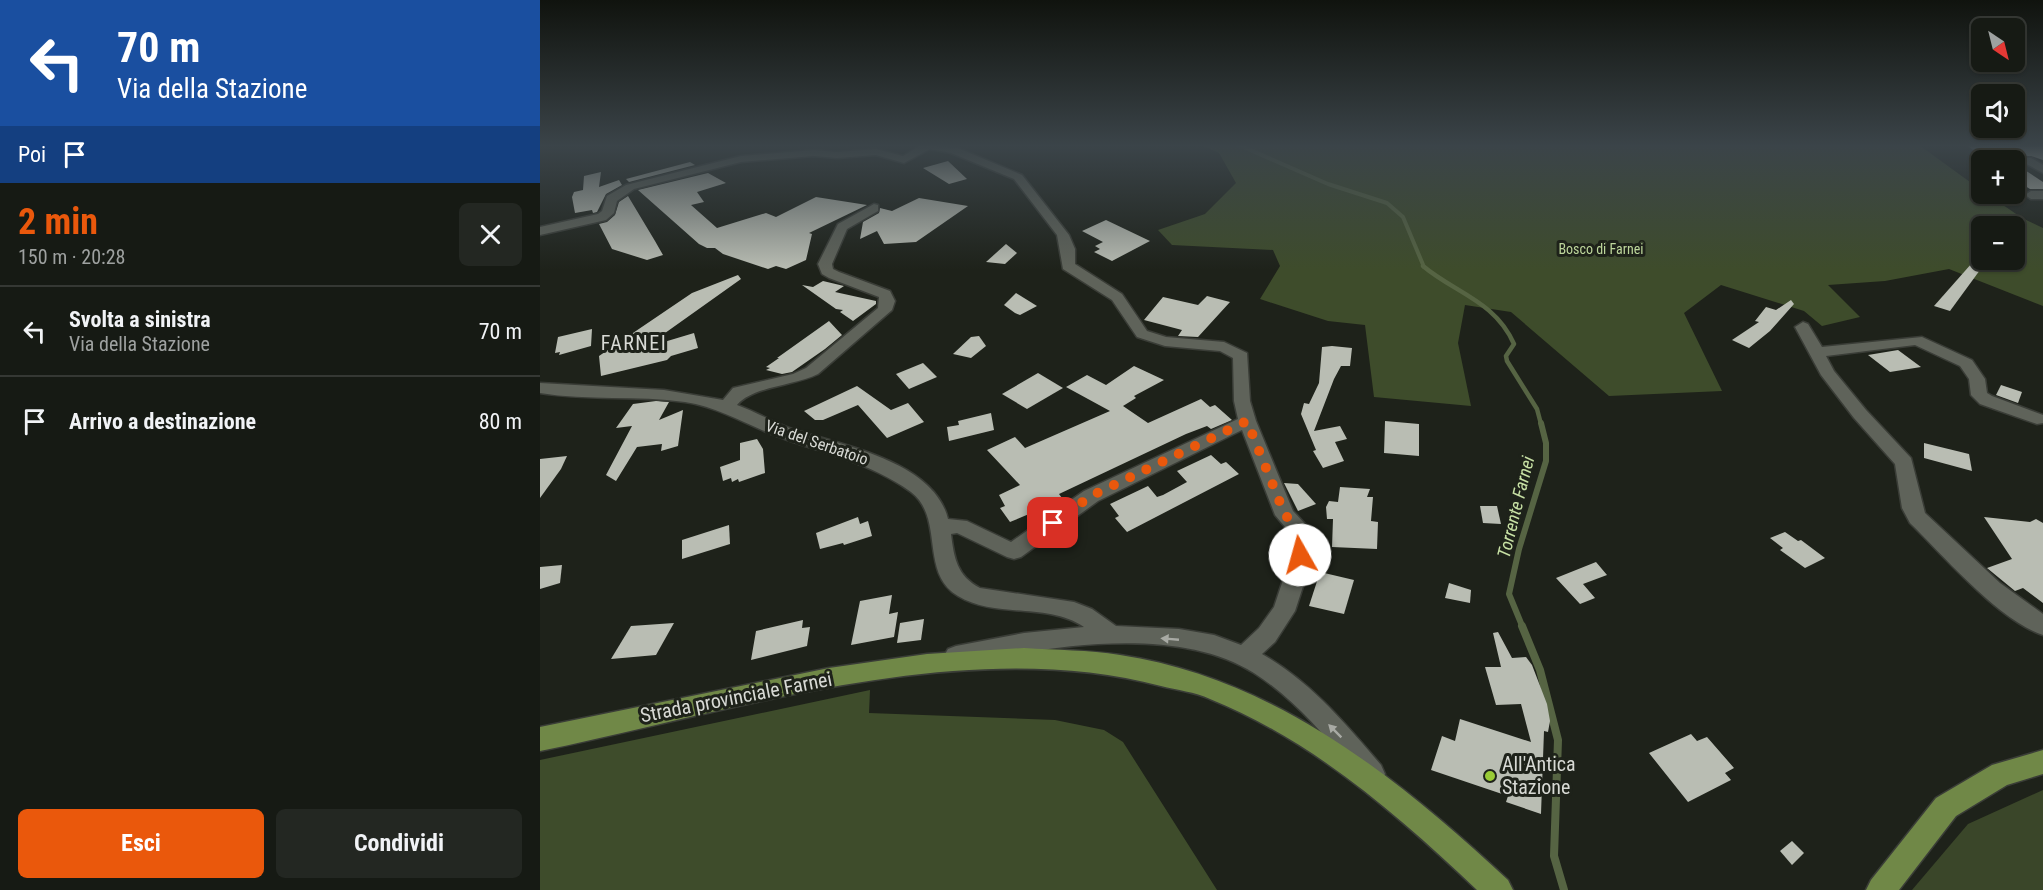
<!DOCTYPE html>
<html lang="it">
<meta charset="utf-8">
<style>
:root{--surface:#161a14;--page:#232722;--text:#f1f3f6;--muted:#9ea1a0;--line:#353834;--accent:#ea580c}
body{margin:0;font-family:"Roboto Condensed",sans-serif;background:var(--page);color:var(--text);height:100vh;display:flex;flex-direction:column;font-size:22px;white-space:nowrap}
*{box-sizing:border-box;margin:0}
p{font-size:20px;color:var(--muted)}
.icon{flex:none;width:33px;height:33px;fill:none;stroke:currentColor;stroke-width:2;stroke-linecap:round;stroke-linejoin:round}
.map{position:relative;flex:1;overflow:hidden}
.side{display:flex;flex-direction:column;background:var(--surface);width:540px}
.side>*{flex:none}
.banner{background:#1a4fa0;color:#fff;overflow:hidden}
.needle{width:39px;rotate:145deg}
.controls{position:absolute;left:1431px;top:18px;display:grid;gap:12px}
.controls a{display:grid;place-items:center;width:54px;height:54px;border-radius:9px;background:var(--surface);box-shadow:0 2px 4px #0004,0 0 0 2px var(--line);font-size:30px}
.pin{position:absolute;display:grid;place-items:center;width:51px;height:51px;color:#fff;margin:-26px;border-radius:12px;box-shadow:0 3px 9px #0006}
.me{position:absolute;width:66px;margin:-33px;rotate:353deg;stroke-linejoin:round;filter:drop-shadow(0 0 4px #0008)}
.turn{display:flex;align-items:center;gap:21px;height:126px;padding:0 18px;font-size:27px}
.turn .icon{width:78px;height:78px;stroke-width:2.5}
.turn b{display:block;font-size:42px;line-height:51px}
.then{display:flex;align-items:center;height:57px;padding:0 18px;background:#0003;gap:12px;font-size:22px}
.round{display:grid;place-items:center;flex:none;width:63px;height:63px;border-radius:9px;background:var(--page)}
.summary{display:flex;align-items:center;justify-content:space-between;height:102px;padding:0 18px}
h1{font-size:36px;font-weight:700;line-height:45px;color:var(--accent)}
.action{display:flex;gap:12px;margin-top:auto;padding:12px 18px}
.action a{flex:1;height:69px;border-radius:9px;background:var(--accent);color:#fff;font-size:24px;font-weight:700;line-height:69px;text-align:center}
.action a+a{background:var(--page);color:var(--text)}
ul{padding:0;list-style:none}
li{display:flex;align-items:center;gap:18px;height:90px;padding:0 18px;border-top:2px solid var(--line)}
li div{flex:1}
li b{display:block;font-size:22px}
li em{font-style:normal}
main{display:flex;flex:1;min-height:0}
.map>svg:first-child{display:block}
.green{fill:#3a4629}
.forest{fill:#3e4c2b;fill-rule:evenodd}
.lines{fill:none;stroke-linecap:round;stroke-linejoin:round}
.stream-far3{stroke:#566443;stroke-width:4}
.stream-far2{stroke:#566443;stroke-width:4.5}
.stream-far1{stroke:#566443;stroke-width:6}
.stream{stroke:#566443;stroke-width:8}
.building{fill:#b9bdb3}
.minor-casing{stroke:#3a3d37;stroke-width:3}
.major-casing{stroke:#3a3d37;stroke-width:3}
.minor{fill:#5f635a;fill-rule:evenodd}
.major{fill:#708847;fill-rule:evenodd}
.oneway{fill:#a8aaa4}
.route{stroke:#ea580c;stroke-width:10;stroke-dasharray:0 18}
.poi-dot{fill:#99cb36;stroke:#1e221a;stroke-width:2}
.labels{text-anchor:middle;stroke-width:6;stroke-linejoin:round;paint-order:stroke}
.far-park-label{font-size:14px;fill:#bdd69b;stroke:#1e221a}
.street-label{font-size:16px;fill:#d8dad5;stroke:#1e221a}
.water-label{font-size:18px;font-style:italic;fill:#c8e1a5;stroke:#1e221a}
.quarter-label{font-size:20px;letter-spacing:1.5px;fill:#d8dad5;stroke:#1e221a}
.near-street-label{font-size:20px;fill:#d8dad5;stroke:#1e221a}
.near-poi-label{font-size:20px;fill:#d8dad5;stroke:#1e221a;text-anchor:start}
</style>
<main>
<section class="side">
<div class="banner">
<div class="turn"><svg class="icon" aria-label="left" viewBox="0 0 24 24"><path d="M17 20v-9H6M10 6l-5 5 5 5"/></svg><div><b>70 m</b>Via della Stazione</div></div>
<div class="then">Poi<svg class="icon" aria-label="arrive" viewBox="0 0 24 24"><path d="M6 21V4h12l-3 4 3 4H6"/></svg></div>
</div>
<div class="summary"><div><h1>2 min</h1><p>150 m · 20:28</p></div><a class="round"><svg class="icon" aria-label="close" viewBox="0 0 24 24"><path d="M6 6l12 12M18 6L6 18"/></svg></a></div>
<ul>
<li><svg class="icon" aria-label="left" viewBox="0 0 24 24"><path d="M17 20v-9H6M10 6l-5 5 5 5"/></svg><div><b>Svolta a sinistra</b><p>Via della Stazione</p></div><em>70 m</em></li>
<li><svg class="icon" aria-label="arrive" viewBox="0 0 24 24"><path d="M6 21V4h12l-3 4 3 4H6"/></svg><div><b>Arrivo a destinazione</b></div><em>80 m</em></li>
</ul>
<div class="action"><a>Esci</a><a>Condividi</a></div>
</section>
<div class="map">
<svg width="1503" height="890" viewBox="0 0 1503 890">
<rect width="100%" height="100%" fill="#1e221a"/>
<path class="green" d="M1503 790V890H1372L1428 824Z"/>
<g class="forest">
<path d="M662 145H1379L1441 190 1442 194H1447L1482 218 1503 228V306L1409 269 1345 281 1288 285 1320 317 1282 326 1264 311 1181 285 1144 313 1182 391 1069 396 971 312 925 305 918 343 931 406 834 397 825 325 788 321 720 299 740 266 733 250 632 245 618 230 665 214 696 183 679 153ZM1442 226H1474V260H1442Z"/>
<path d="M330 690 329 713 515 720 564 730 583 742 677 890H0V760Z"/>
</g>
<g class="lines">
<path class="stream-far3" d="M699 145 788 184 847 203 863 217 884 267"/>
<path class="stream-far2" d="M883 266C915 293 955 301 974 344L966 356 967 361 997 409 1001 424"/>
<path class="stream-far1" d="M983 628 969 594 979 549 1006 461V443L1001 423"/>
<path class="stream" d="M982 626 1000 670 1018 740 1014 856 1024 890"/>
</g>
<g class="building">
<path d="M1426 145H1503V160L1491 156H1481V160H1448Z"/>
<path d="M408 161 427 179 409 184 383 168Z"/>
<path d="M150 162 155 165 89 182 86 179Z"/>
<path d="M1474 163 1503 182V189H1490L1474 179Z"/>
<path d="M61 172 59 187 79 180 82 185 66 194 57 212 53 213 52 210 35 213 32 197 34 192 43 190 44 176Z"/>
<path d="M168 173 186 183 157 192 164 202 151 205 177 228 226 213 236 217 276 197 327 205 269 233 272 234 266 260 246 269 236 266 228 269 183 254 175 248H167L159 244 98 190Z"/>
<path d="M88 196 115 241 123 255 107 260 72 249 59 224 67 222 75 215 79 202Z"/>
<path d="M379 198 428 206 376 242 344 244 337 231 320 239 323 222 339 213 340 208 352 211Z"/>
<path d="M566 220 610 241 572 261 554 252 560 249 555 246 563 242 542 231Z"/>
<path d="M466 244 477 253 465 264 446 262Z"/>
<path d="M1432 263 1440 270 1410 311 1394 306Z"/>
<path d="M198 275 201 279 104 348 154 333 158 348 131 356 127 360 61 376 59 356 152 293Z"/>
<path d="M283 281 304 286 295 292 336 301V304L313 321 300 312 303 310 296 309 262 285 273 287Z"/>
<path d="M476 293 497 306 480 315 475 313 464 305Z"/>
<path d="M667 296 690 302 658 337 638 336 642 330 604 320 623 297 658 305Z"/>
<path d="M1251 300 1254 304 1230 331 1209 348 1192 340 1219 322 1215 321 1226 307 1236 310Z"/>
<path d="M289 321 302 335 285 349 252 372 242 374 226 370 230 368 226 367 239 358H237Z"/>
<path d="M52 329 51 346 19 355 20 352 15 353 18 337Z"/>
<path d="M439 336 446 346 431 358 413 354 431 337Z"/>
<path d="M792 346 812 348 810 366H801L794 379 774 431 800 426 807 439 795 442 804 461 783 468 773 451 776 450 761 414 764 403 769 404 779 383 782 347Z"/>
<path d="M1358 350 1381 367 1350 372 1328 355Z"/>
<path d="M383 363 397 377 369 389 356 374Z"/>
<path d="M594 366 624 380 594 396 596 398 583 406 608 423 661 399 670 407 675 405 692 420 671 429 667 426 646 434 519 494 522 498 508 506 470 522 460 508 465 506 459 495 480 485 447 450 475 437 485 448 570 411 526 387 547 375 566 385Z"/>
<path d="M498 373 523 388 487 409 462 394Z"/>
<path d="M1461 385 1482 392 1478 403 1456 395Z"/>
<path d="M317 386 351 410 368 403 384 422 347 438 318 405 283 420H275L264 411Z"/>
<path d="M116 401 129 402 119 420 143 410 138 446 121 451 122 444 97 447 76 481 66 475 92 426 76 428 93 404Z"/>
<path d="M451 413 454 430 409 441 407 427 419 425 418 421Z"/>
<path d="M845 421 879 424V456L844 453Z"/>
<path d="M217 439 223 449 225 473 199 482 198 479 192 482 191 478 183 481 180 467 200 460V443Z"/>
<path d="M1384 443 1429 454 1432 471 1384 458Z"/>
<path d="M671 455 681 464 686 462 699 474 587 532 575 518 579 516 570 504 608 486 617 497 623 495 647 482 637 471Z"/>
<path d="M27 456 21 469 0 498V459Z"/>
<path d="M744 483 758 484 776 504 758 511Z"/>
<path d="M800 487 830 489 827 497H833L831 521 838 522 837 549 792 547 793 519H787L786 507 789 501 798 502Z"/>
<path d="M940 506H957L961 524 943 523Z"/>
<path d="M318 517 320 524 328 521 332 536 304 545 303 543 280 549 276 533Z"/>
<path d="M1444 517 1490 522 1496 519 1503 523V603L1483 588 1475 591 1447 568 1472 559Z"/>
<path d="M189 525 190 544 142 559V540Z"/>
<path d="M1245 532 1258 541 1261 540 1285 558 1265 568 1240 550 1243 548 1230 538Z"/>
<path d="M1056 562 1067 575 1043 584 1055 598 1040 604 1016 578Z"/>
<path d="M22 565 20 583 0 589V567Z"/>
<path d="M780 572 814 580 804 614 769 606Z"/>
<path d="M909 583 931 590 930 603 905 598Z"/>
<path d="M352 595 349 614 358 612 354 637 311 645 320 601Z"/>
<path d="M384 619 381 640 357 643 360 623Z"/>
<path d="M263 620 262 628 270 627 267 646 211 660 216 631Z"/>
<path d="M134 623 116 655 71 659 91 626Z"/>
<path d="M958 632 972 658 986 657 992 665 1007 704 1010 721 1008 732 1004 731 1001 814 966 802 968 796 891 770 902 736 915 741 920 719 991 742 981 704 956 705 945 667H961L953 633Z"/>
<path d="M1151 734 1157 741 1167 737 1194 768 1185 773 1191 780 1148 802 1109 753Z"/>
<path d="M1252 841 1264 853 1252 865 1240 851Z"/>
</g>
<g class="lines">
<defs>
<g id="minor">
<path d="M381 145 418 148 482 175 529 235 535 249V264L582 294 607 331 626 337 684 342 707 353 710 401 716 421 753 511 768 527 772 543 769 568 755 611 735 642 722 654C770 681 806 724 841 765L845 774 841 783 832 787 823 783C791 743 758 701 714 673 635 623 502 647 416 666L408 663 404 656 408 649 416 646 484 633 544 627C508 602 456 619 418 596 379 573 405 518 371 492 330 462 281 453 234 435 203 423 178 407 145 402 97 395 48 401 0 393V383L124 390 183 400 193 388 253 374 266 368 338 308 339 297 289 278 282 274 278 264 298 224 334 204 338 205V211L307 229 292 264 293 269 299 272 350 291 355 301 352 310 278 374C254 386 213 386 197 405 216 412 233 422 252 429 301 445 394 461 408 519L427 521 471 542 544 491 698 419 694 401 693 358 680 351 625 346 597 337 572 300 523 269 517 235 474 179 411 153 390 149 364 163 336 155 297 158 274 156 201 162 94 189 77 201 74 213 66 220 0 235V227L58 214 62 211 67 196 86 185 201 156 274 150 297 152 336 149 363 156ZM702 430 735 515 751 534 752 543 747 568 734 607 719 628 701 645 674 635 639 629 576 626 552 609 534 602 440 588C417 576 414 558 411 534L417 533 467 557 474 559 481 557 558 501Z"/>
<path d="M1483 158H1491L1503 165V173L1483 162Z"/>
<path d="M1503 191V199H1491L1485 195 1491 191Z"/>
<path d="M1263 322 1268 324 1282 347 1382 337 1432 360 1445 379 1447 393 1452 396 1503 415V423L1497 424 1440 404 1431 395 1429 379 1420 366 1375 345 1286 356 1294 371 1326 410 1371 458 1385 513 1460 583 1503 614V635C1458 620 1404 556 1370 523L1362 508 1355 464 1314 418 1281 375 1255 327Z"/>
</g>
<g id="major">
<path d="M484 648C516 650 549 650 580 655 734 678 857 777 968 880L973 890H937C858 815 772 740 670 699 655 692 637 690 621 686 425 634 194 711 0 751V727L289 668 387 654Z"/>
<path d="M1503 750V774L1467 785 1416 816 1359 890H1326L1331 880 1396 798 1452 765Z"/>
</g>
</defs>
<use href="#minor" class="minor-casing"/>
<use href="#major" class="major-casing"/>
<use href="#minor" class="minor"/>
<use href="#major" class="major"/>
</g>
<defs><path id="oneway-solid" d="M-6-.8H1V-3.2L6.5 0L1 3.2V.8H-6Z" transform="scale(1.5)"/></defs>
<g class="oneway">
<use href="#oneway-solid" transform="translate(630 639) rotate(-175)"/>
<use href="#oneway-solid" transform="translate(795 731) rotate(-135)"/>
</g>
<linearGradient id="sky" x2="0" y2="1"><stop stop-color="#10130e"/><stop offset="0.54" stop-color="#3b4449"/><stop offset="1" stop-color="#3b4449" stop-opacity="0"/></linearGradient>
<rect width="1503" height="270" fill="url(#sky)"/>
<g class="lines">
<path class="route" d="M513 523 551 496 707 421 745 515 762 532 760 555"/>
</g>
<circle class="poi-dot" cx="950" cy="776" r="6"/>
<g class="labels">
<g class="far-park-label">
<text x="1061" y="254">Bosco di Farnei</text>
</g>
<g class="street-label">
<text transform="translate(277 442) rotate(19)" y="6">Via del Serbatoio</text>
</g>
<g class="water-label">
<text transform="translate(976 507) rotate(-76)" y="6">Torrente Farnei</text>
</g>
<g class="quarter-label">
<text x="94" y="350">FARNEI</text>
</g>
<g class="near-street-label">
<text transform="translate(196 697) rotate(-11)" y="7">Strada provinciale Farnei</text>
</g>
<g class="near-poi-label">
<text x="962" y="771">All'Antica<tspan x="962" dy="23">Stazione</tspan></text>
</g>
</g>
</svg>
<div class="controls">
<a><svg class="needle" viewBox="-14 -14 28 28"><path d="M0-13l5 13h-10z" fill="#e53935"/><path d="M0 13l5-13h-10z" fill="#9ea1a0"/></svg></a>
<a><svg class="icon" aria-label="sound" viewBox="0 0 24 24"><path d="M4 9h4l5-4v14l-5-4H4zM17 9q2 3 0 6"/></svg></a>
<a>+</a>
<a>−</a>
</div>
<div class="pin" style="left:513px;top:523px;background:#d93025"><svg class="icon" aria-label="arrive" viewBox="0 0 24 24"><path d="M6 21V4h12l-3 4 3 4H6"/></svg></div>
<svg class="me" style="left:760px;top:555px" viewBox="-20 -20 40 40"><circle r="19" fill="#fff"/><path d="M0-13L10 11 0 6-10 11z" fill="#ea580c"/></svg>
</div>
</main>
